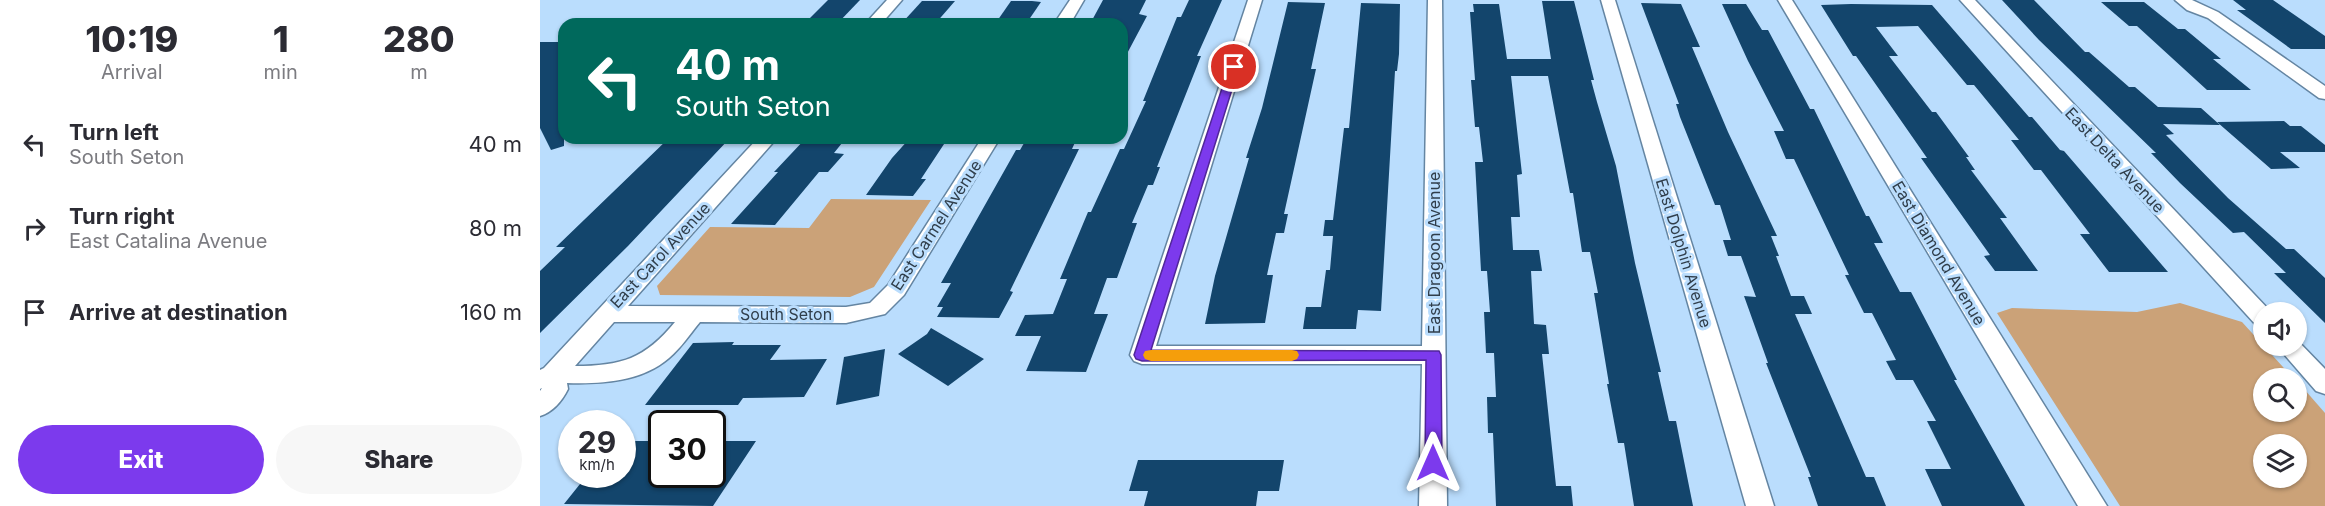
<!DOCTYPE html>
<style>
:root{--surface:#fff;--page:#f7f7f7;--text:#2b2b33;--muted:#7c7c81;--accent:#7c3aed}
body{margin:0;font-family:Inter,sans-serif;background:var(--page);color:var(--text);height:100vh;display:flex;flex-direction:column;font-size:22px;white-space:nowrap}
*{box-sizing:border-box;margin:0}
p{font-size:20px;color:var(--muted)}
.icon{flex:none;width:33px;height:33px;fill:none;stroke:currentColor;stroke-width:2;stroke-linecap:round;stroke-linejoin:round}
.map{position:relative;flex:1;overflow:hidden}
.panel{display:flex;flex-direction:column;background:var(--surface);width:540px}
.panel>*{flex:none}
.hud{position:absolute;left:18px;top:18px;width:570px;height:126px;border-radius:18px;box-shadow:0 2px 4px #0004;background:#00695c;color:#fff;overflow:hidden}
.controls{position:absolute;left:1713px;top:302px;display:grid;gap:12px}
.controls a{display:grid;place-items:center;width:54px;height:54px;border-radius:50%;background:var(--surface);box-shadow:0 2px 4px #0004;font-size:30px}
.speed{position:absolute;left:18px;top:410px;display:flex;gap:12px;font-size:30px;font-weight:700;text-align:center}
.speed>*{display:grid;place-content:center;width:78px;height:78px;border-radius:50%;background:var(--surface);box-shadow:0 2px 4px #0004;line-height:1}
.speed small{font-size:15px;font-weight:400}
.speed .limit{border:3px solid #111;border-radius:9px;background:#fff;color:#111}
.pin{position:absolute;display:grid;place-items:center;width:51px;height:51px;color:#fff;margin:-26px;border:3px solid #fff;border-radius:50%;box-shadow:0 2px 6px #0007}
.me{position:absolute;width:66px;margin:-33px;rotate:0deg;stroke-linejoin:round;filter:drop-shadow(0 0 4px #0008)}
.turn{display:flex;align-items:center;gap:21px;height:126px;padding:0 18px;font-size:27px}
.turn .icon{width:78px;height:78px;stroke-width:2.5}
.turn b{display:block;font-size:42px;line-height:51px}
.eta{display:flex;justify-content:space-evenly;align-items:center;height:102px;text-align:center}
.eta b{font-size:36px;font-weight:800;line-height:42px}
.cta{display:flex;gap:12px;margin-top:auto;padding:12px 18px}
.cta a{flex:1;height:69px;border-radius:36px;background:var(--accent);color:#fff;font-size:24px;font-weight:800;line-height:69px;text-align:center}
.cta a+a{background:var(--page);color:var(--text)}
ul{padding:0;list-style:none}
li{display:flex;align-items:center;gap:18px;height:84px;padding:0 18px}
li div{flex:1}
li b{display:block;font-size:22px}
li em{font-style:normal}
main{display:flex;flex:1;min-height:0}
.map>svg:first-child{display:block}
.green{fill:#cba278;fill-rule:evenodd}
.building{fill:#13456c}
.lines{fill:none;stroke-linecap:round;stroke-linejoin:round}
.minor-casing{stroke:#6485a2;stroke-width:3}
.minor{fill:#fff;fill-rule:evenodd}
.route{fill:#7c3aed;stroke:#51269a;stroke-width:1.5}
.slow{fill:#f59e0b}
.labels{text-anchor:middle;stroke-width:6;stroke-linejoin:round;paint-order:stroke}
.street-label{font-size:16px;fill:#303e4b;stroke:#baddfd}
</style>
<main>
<section class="panel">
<div class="eta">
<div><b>10:19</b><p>Arrival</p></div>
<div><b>1</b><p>min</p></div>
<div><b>280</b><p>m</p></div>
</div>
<ul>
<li><svg class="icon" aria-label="left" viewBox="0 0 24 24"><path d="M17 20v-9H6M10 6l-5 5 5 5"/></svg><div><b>Turn left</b><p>South Seton</p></div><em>40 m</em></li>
<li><svg class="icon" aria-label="right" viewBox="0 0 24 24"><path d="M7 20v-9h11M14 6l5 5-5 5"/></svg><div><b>Turn right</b><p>East Catalina Avenue</p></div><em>80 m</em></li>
<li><svg class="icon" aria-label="arrive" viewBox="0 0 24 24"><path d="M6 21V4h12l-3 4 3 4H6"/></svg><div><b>Arrive at destination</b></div><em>160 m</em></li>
</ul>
<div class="cta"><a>Exit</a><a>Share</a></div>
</section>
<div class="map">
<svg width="1785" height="506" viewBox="0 0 1785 506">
<rect width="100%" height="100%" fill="#baddfd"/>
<g class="green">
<path d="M291 199 391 200 334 287 310 297 120 295 117 286 170 227 269 228Z"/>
<path d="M1640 303 1702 322 1753 378H1724V411H1756L1757 381 1785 413V506H1580L1457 313 1472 308 1597 312ZM1724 444H1756V477H1724Z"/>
</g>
<g class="building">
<path d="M288 0H320L297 24H264Z"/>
<path d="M563 0H606L599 14 607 16 582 63V24H550Z"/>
<path d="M649 0H682L657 56H661L617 167H620L613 185H608L592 223H597L577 278H567L554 314H568L546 372 486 371 501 336H475L485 315 513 314 527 279H520L548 212H551L580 149H584L606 101H603L637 17H641Z"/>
<path d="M1462 0H1494L1545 52H1549L1589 87H1595L1618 107 1661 108 1680 125 1623 124 1634 134 1626 135 1632 141 1688 198 1746 249H1754L1785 278V323L1734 273H1746L1704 232 1693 233 1640 183 1611 153H1616L1499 40Z"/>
<path d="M1693 0H1733L1785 36V49H1751L1697 10H1706Z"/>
<path d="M382 1H415L395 24H361Z"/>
<path d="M471 1H492L501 2 486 24H455Z"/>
<path d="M1002 1H1034L1054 80H1051L1057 102 1076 166 1095 263 1121 372H1118L1129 421H1136L1153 506H1094L1084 443H1078L1067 384H1069L1054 293H1058L1050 252H1042L1033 193H1030L1008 76H971L982 174 977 175 980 217H971L973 250H999L1002 271H991L994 324 1006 325 1009 354H1002L1016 486H1031L1033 506H956L953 433H948L947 397H956L954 353H946L944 312H950L947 271H941L935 162H943L939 127H935L931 80H935L930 12H934L933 4H959L967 59H1011Z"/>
<path d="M748 2 785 3 771 69H776L744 214H748L744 233H736L727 275H733L725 323 665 324 675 276 709 158H706L722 108Z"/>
<path d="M1561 2H1604L1638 29H1645L1681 59H1673L1711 90H1667L1597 26H1589Z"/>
<path d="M821 3 860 4 859 54 857 71H855L841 311 818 310 816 329H763L766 307H781L786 270H790L793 236H783L785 220H793L804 128H809Z"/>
<path d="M1101 3 1141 4 1160 47H1152L1188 132 1237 236H1231L1239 256H1236L1251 296H1264L1272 314H1255L1326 477H1334L1346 506H1278L1268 477H1271L1226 363H1228L1204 296 1216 297 1201 256H1188L1183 240H1191L1180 205H1175L1140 117 1136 104H1139Z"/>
<path d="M1182 4H1206L1222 30H1228L1270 109H1274L1326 216H1329L1343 243H1334L1360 292H1371L1417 380H1414L1485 506H1402L1385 469H1411L1387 421H1396L1373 380H1356L1346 361 1356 360 1332 313H1324L1305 275H1309L1254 159H1246L1234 131H1244L1208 61Z"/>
<path d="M1311 4 1392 5 1489 117H1492L1520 150 1524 151 1628 272H1569L1540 234H1550L1501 170H1494L1471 140H1479L1439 91 1434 85H1427L1378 26 1336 27 1358 56H1349L1392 112H1396L1429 157H1426L1435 170H1431L1467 218H1460L1498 271H1455L1444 256 1450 255 1381 158H1387L1316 56H1313L1281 5Z"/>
<path d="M0 42H24V97L18 101 24 107V146L11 150 0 128Z"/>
<path d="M1744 121 1750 126H1761L1785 145V152H1740L1760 168 1731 169 1677 122Z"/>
<path d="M129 138H190L88 246 0 333V271L25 247H16Z"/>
<path d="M266 138H306L294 153 304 154 288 172H279L235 225 191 224 238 172H234Z"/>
<path d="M370 138H408L381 179H386L373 196 326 195 352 158Z"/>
<path d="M487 138H537L532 149H539L470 291 473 292 459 318 397 317 403 307H397L411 283H401L476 150H480Z"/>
<path d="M391 328 444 359 408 386 358 354 387 334Z"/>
<path d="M194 342 192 345H241L230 360 287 359 264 397 203 398 198 405H105L153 343Z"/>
<path d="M345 349 339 396 296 405 304 357Z"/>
<path d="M82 441H122V474H172V441H216L173 506 24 504 48 474H82Z"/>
<path d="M598 460H744L739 491H718L716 506H604L608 491H589Z"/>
</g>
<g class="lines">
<defs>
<g id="minor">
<path d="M347 0H362L341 24H325Z"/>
<path d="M530 0H544L530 24H514Z"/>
<path d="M708 0H722L616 346H882L888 0H902L907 506H879L882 364H602L594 361 590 355Z"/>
<path d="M1061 0H1075L1234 506H1206Z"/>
<path d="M1238 0H1252L1567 506H1538Z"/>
<path d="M1420 0H1435L1731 312H1724V327L1716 325Z"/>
<path d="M1635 0H1652L1678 12 1785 86V99L1779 98 1668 18 1647 10Z"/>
<path d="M218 138H237L88 306 306 307 330 303 348 285 442 138H460L364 295 345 314 306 323 160 322C150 334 141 348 129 358 101 382 62 384 27 383L28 389C22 401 13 412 0 416V391L2 388 0 389V370L4 368ZM74 322H135C105 359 81 366 35 366Z"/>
<path d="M1756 339 1785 369V394L1776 391 1736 345H1756Z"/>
</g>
</defs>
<use href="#minor" class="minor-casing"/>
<use href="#minor" class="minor"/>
</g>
<path class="route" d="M694 63 699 67 611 350 899 351 901 355 902 463 899 468 893 470 887 468 885 463 886 360 602 361 596 359 594 355 689 67Z"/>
<path class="slow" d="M611 350H752L757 351 759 355 757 359 752 361H611L605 359 603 355 605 351Z"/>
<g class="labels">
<g class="street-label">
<text transform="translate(1575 160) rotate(47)" y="6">East Delta Avenue</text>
<text transform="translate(396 225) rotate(-57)" y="6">East Carmel Avenue</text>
<text transform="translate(894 253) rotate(-90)" y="6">East Dragoon Avenue</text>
<text transform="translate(1144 253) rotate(73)" y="6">East Dolphin Avenue</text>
<text transform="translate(1399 253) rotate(59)" y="6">East Diamond Avenue</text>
<text transform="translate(120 255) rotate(-47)" y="6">East Carol Avenue</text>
<text x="246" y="320">South Seton</text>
</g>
</g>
</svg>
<div class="controls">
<a><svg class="icon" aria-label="sound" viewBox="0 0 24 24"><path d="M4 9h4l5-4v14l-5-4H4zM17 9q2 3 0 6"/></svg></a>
<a><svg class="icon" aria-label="search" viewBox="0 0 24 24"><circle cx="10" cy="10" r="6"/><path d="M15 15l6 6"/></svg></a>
<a><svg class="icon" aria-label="layers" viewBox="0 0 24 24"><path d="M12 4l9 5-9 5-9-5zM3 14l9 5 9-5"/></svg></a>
</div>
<div class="speed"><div>29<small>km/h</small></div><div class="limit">30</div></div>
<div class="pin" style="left:694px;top:67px;background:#d93025"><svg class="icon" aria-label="arrive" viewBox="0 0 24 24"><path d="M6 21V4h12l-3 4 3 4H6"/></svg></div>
<svg class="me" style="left:893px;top:463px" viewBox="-20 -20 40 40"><path d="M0-17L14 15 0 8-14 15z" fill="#7c3aed" stroke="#fff" stroke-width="4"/></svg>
<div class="hud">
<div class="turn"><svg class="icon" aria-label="left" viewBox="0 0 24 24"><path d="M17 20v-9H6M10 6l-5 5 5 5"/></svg><div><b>40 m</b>South Seton</div></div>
</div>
</div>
</main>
